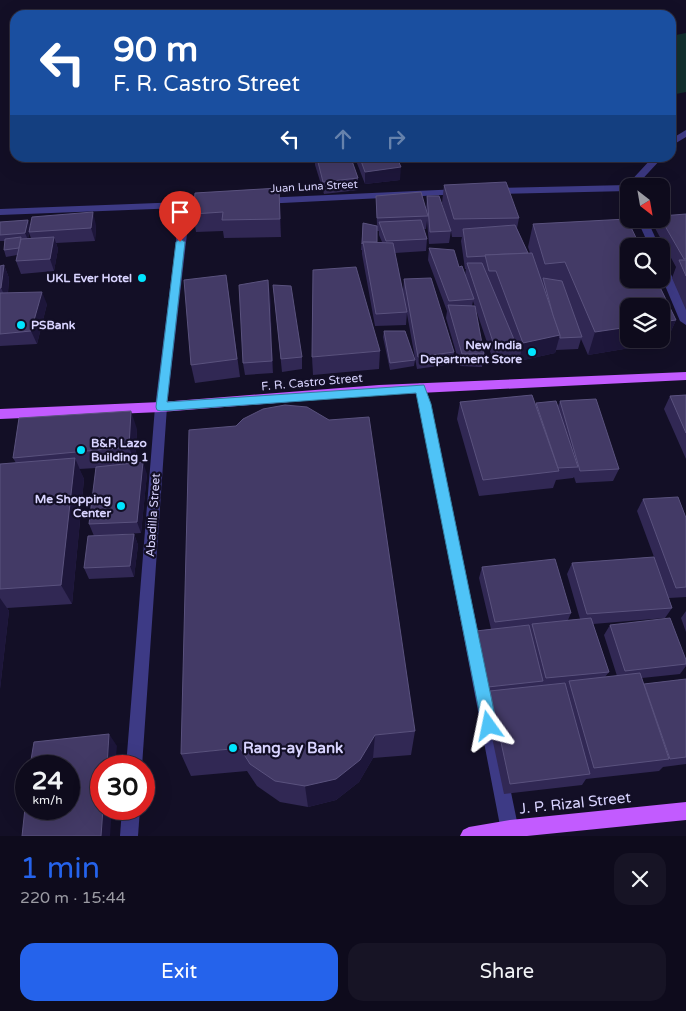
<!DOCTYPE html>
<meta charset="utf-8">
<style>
:root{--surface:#0e0b1c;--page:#171425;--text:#f1f3f6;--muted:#9b9ba3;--line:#2e2b3b;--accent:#2563eb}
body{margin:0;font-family:"Varela Round",sans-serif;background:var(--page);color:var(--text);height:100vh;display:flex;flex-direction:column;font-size:19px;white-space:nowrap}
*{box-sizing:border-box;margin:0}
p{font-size:16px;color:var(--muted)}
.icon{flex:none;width:28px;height:28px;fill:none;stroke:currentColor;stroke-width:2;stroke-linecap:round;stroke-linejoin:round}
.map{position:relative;height:836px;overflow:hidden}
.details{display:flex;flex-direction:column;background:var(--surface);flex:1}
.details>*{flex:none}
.hud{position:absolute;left:10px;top:10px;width:666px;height:152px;border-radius:15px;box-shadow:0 5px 20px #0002,0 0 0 1px var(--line);background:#1a4fa0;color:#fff;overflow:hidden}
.needle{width:32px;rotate:149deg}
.tools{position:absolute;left:620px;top:178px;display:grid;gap:10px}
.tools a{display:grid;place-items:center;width:50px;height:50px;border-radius:10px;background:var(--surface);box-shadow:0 5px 20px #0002,0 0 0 1px var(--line);font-size:25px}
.speed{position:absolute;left:15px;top:755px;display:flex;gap:10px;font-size:25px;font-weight:700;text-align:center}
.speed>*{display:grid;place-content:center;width:65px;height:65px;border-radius:50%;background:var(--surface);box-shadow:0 5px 20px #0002,0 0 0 1px var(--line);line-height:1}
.speed small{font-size:12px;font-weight:400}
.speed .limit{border:8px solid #d22;background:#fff;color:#111}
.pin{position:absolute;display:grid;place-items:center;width:42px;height:42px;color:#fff;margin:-51px -21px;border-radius:50% 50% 50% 0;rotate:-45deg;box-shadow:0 0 5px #0007}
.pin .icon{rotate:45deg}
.me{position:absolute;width:55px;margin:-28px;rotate:348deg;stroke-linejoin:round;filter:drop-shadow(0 0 4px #0008)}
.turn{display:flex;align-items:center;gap:18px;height:105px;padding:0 20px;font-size:22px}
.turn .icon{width:65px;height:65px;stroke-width:2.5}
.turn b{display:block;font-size:35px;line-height:42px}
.lanes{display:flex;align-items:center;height:48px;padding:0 20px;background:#0003;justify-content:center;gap:25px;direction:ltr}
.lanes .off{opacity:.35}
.round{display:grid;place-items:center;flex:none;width:52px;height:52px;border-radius:15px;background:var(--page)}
.head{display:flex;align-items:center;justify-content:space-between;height:85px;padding:0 20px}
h1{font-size:30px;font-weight:600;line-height:38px;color:var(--accent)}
.button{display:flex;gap:10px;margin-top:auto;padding:10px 20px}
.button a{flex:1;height:58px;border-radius:15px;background:var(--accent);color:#fff;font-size:20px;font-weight:600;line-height:58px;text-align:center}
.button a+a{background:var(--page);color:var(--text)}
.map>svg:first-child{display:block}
.green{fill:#12302f}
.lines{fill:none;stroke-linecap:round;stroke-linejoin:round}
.minor{fill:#3d3a85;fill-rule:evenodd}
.major{fill:#c25bff;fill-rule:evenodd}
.wall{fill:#312854;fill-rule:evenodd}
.shaded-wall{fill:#1d163a}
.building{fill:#433a66;stroke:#5a527e}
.route{fill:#4fc3f7;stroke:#337fa1}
.poi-dot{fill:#00e5ff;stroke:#130f26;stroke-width:2}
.labels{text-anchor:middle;stroke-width:4.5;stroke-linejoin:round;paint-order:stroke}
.far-street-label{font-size:11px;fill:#d9d4ff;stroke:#130f26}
.poi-label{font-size:12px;font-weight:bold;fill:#d9d4ff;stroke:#130f26;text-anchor:end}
.street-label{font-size:12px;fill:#d9d4ff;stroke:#130f26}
.near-poi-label{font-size:15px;font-weight:bold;fill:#d9d4ff;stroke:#130f26;text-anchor:start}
.near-street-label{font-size:15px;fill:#d9d4ff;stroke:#130f26}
</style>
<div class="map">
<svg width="686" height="836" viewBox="0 0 686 836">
<rect width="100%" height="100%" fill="#130f26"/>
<path class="green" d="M686 33V92L671 95V36Z"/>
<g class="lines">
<g class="minor">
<path d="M686 130V137L671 146V139Z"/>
<path d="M652 158H662L636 186H629V191L492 194 487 191 492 188 627 185Z"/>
<path d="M460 189 463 190V194L262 204 257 201 262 198Z"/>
<path d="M210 201 214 202V206L190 208 167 407 142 766H126L155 407 180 208 0 215V209Z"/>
<path d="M637 219H647L659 246H649Z"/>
<path d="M661 260 666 263 686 308V325L680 321 661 276Z"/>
<path d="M420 383 424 385 431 404 520 836H502L419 404 414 388 416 385Z"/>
<path d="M122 809H140L138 836H120Z"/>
</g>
<g class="major">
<path d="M686 372V380L379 395 161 412 0 419V409L161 402 379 385Z"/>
<path d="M686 802V820L527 836H460L463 830 469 827 510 820Z"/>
</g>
</g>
<g class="wall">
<path d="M315 158H351L358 178V190L324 194 315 165Z"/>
<path d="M355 158H397L400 180 365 184Z"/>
<path d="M444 185 519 218 517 228 528 253H530L528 247 533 224 676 320 666 342 588 355 581 339 578 349 556 350 555 353 519 361 517 355 516 361 494 363 473 301 472 306 484 354 482 367 460 366 446 318 447 311 428 260 429 248 459 267 465 275 466 269H465L461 241 462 237H452L451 231 449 243 429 244 427 221 426 229H424L427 239 426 251 395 253 407 312 406 325 375 326 362 254V250H361L363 223 377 226 376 196 426 211 427 196 447 220 442 203ZM377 231H379V235L382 242H377Z"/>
<path d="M279 188 281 237 224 238 223 231 196 232 193 214Z"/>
<path d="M686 214V310L672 278 676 267 655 228 659 219Z"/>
<path d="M28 220 30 226 96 225 95 241 56 243 58 249 54 271 21 274 16 261 17 255 6 257 4 250 5 241H0V222ZM29 233 31 238 28 239Z"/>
<path d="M4 265 9 278 8 293 47 304 37 344 0 346V266Z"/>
<path d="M226 275 240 377 195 383 191 365Z"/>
<path d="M404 279 454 352 452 364 417 369 403 292Z"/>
<path d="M273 285 302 357V369L282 372Z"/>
<path d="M270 293 273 373 245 375 243 363Z"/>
<path d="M384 331 415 360 414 366 390 370 383 337Z"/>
<path d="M380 351 379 369 313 375 312 357Z"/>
<path d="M686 395V459L664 409 670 396Z"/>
<path d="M560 401 619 469 613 481 576 483 574 477 573 478 556 480 553 488 479 496 457 419 460 402 536 405V403L558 406Z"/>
<path d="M137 429 135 463 147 474 141 533 94 536 89 524 96 468 79 469 84 479 72 604 7 608 9 611 0 689V464L16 463 13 458Z"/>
<path d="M643 499 686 518V597L669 598 672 608 665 618 593 624 609 672 605 677 617 676 604 635 610 625 686 660V666L680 674 642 678 644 684 686 679V764L663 767 659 771 586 779 582 785 504 794 485 704 488 696H485L473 641 476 631 491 629 479 578 482 567 571 613 568 620 580 619 567 574 572 563 654 557 637 511Z"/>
<path d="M134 534 138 545 134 577 89 579 84 568Z"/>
<path d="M686 611V632L681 618Z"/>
<path d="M415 731 411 755 373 758 359 782 336 800 308 807 280 802 257 786 247 771 191 776 181 754Z"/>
</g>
<g class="shaded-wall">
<path d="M401 167 400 180 365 184V172Z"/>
<path d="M279 188 280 207 281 237 280 219Z"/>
<path d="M93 212 96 225 95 241 91 228Z"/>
<path d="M28 220 30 226 28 240 25 233Z"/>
<path d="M54 237 58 249 54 271 50 259Z"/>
<path d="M4 265 9 278 7 301 1 288Z"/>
<path d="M268 280 270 293 273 373 272 361Z"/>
<path d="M42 292 47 304 37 344 31 331Z"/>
<path d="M676 320 666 342 588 355 595 332 629 327V339H661V322Z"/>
<path d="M560 335 555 353 519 361 523 343Z"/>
<path d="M131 411 137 429 135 464 129 447Z"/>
<path d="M75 458 84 479 72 604 61 585Z"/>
<path d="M143 462 147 474 141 533 137 522Z"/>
<path d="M134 534 138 545 134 577 130 566Z"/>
<path d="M0 598 9 611 0 689Z"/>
<path d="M109 734 117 746 115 766H107Z"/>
<path d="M375 735 373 758 359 782 336 800 308 807 305 786Z"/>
<path d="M103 809H112L110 836H101Z"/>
</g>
<g class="building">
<path d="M317 158H351L358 178 323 182Z"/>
<path d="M360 158H397L401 167 365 172Z"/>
<path d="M506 182 519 218 454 219 444 185Z"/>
<path d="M279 188 280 219 222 220 223 212 193 214 195 193Z"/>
<path d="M421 192 428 216 377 218 376 196Z"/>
<path d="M427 196H439L451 231 430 232Z"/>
<path d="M93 212 91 228 29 232 32 217Z"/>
<path d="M686 214V259H684L661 219V216Z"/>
<path d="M627 219 640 246H629V279H656L676 320 661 322V306H629V327L595 332 565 262 545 264 533 224Z"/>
<path d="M28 220 25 233 0 235V222Z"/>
<path d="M421 220 427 239 386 241 379 222Z"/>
<path d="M363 223 377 226V242H363L362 244Z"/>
<path d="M515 225 528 253 485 255 486 256 467 257 463 229Z"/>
<path d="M21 237 19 248 4 250 5 239Z"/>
<path d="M54 237 50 259 16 261 21 239Z"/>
<path d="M363 242 393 243 407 312 376 314Z"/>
<path d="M429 248 454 250 459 267 462 266 474 299 449 301Z"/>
<path d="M532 253 560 335 523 343 496 271H489L485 255Z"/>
<path d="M679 260H686V276Z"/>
<path d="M467 263H482L518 349 496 351Z"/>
<path d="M4 265 1 288H0V266Z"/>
<path d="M356 267 380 351 312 357 313 270Z"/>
<path d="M226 275 237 359 191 365 184 280Z"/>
<path d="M431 278 454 352 418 357 404 279Z"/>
<path d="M543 278 562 281 582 337 560 338V335L553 315Z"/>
<path d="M268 280 272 361 243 363 239 285Z"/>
<path d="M273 285 291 286 302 357 281 359Z"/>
<path d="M42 292 31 331 0 334V293Z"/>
<path d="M448 305 475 306 484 354H462Z"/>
<path d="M384 331H405L415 360 390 363Z"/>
<path d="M532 395 559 471 483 480 460 402Z"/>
<path d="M686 395V433L670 396Z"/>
<path d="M596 399 619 469 580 471 560 401Z"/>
<path d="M556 401 578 467 558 468 536 403Z"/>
<path d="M285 405 307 407 329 420 369 417 415 731 375 735 360 760 336 779 305 786 275 781 250 764 240 748 181 754 189 430 236 426 243 419 263 409Z"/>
<path d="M131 411 129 447 13 458 19 418Z"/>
<path d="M75 458 61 585 0 589V464Z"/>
<path d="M143 462 137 522 89 524 96 467Z"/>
<path d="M678 497 686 518V587L676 588 643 499Z"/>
<path d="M134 534 130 566 84 568 88 536Z"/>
<path d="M654 557 672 608 587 614 572 563Z"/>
<path d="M555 559 571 613 495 622 482 567Z"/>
<path d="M591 618 609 672 546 678 532 624Z"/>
<path d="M670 618 686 660V664L625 671 610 625Z"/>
<path d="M529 625 543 681 488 687 476 631Z"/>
<path d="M640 673 669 759 594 768 569 681Z"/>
<path d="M686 679V757L670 759 644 684Z"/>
<path d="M565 683 590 774 510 784 490 691Z"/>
<path d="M109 734 107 766H101V809H103L101 836H22L26 799V809H69V766H30L34 742Z"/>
</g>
<path class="route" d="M180 239 185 242 167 402 424 385 431 404 497 726 495 731 489 734 484 731 482 726 416 393 161 411 157 410 156 407 176 242Z"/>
<g class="poi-dot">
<circle cx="142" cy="278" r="5"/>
<circle cx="21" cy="325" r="5"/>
<circle cx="532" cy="352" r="5"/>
<circle cx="81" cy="450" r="5"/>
<circle cx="121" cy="506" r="5"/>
<circle cx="233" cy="748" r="5"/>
</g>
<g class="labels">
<g class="far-street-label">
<text transform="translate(314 186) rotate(-3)" y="4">Juan Luna Street</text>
</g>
<g class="poi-label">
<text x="132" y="282">UKL Ever Hotel</text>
<text x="31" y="329" text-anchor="start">PSBank</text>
<text x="522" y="349">New India<tspan x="522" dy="14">Department Store</tspan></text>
<text x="91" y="447" text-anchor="start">B&amp;R Lazo<tspan x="91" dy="14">Building 1</tspan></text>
<text x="111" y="503">Me Shopping<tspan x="111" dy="14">Center</tspan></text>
</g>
<g class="street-label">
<text transform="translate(312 382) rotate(-5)" y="4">F. R. Castro Street</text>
<text transform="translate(153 515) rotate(-86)" y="4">Abadilla Street</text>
</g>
<g class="near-poi-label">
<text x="243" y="753">Rang-ay Bank</text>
</g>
<g class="near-street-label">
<text transform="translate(575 803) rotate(-6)" y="5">J. P. Rizal Street</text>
</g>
</g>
</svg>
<div class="tools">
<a><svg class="needle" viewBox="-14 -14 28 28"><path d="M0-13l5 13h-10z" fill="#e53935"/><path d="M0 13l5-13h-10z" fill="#9b9ba3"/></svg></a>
<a><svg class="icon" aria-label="search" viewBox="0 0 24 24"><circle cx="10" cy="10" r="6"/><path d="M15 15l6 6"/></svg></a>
<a><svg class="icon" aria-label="layers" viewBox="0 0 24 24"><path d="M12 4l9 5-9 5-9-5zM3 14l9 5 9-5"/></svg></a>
</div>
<div class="speed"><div>24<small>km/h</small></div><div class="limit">30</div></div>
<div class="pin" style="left:180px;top:242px;background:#d93025"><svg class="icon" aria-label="arrive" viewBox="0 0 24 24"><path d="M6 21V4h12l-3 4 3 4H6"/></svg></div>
<svg class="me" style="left:489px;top:726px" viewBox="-20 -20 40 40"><path d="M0-17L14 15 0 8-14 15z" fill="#4fc3f7" stroke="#fff" stroke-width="4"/></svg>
<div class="hud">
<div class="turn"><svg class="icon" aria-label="left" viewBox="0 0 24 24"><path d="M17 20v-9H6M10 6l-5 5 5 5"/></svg><div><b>90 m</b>F. R. Castro Street</div></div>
<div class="lanes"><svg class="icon" aria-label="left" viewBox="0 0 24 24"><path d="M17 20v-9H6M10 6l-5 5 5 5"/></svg><svg class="icon off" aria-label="ahead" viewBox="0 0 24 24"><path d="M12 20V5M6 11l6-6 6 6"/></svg><svg class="icon off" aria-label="right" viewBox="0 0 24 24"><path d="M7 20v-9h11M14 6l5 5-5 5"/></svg></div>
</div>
</div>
<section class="details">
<div class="head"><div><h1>1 min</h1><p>220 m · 15:44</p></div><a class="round"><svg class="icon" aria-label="close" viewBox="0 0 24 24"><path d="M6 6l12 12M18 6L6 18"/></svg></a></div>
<div class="button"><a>Exit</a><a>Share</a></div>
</section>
